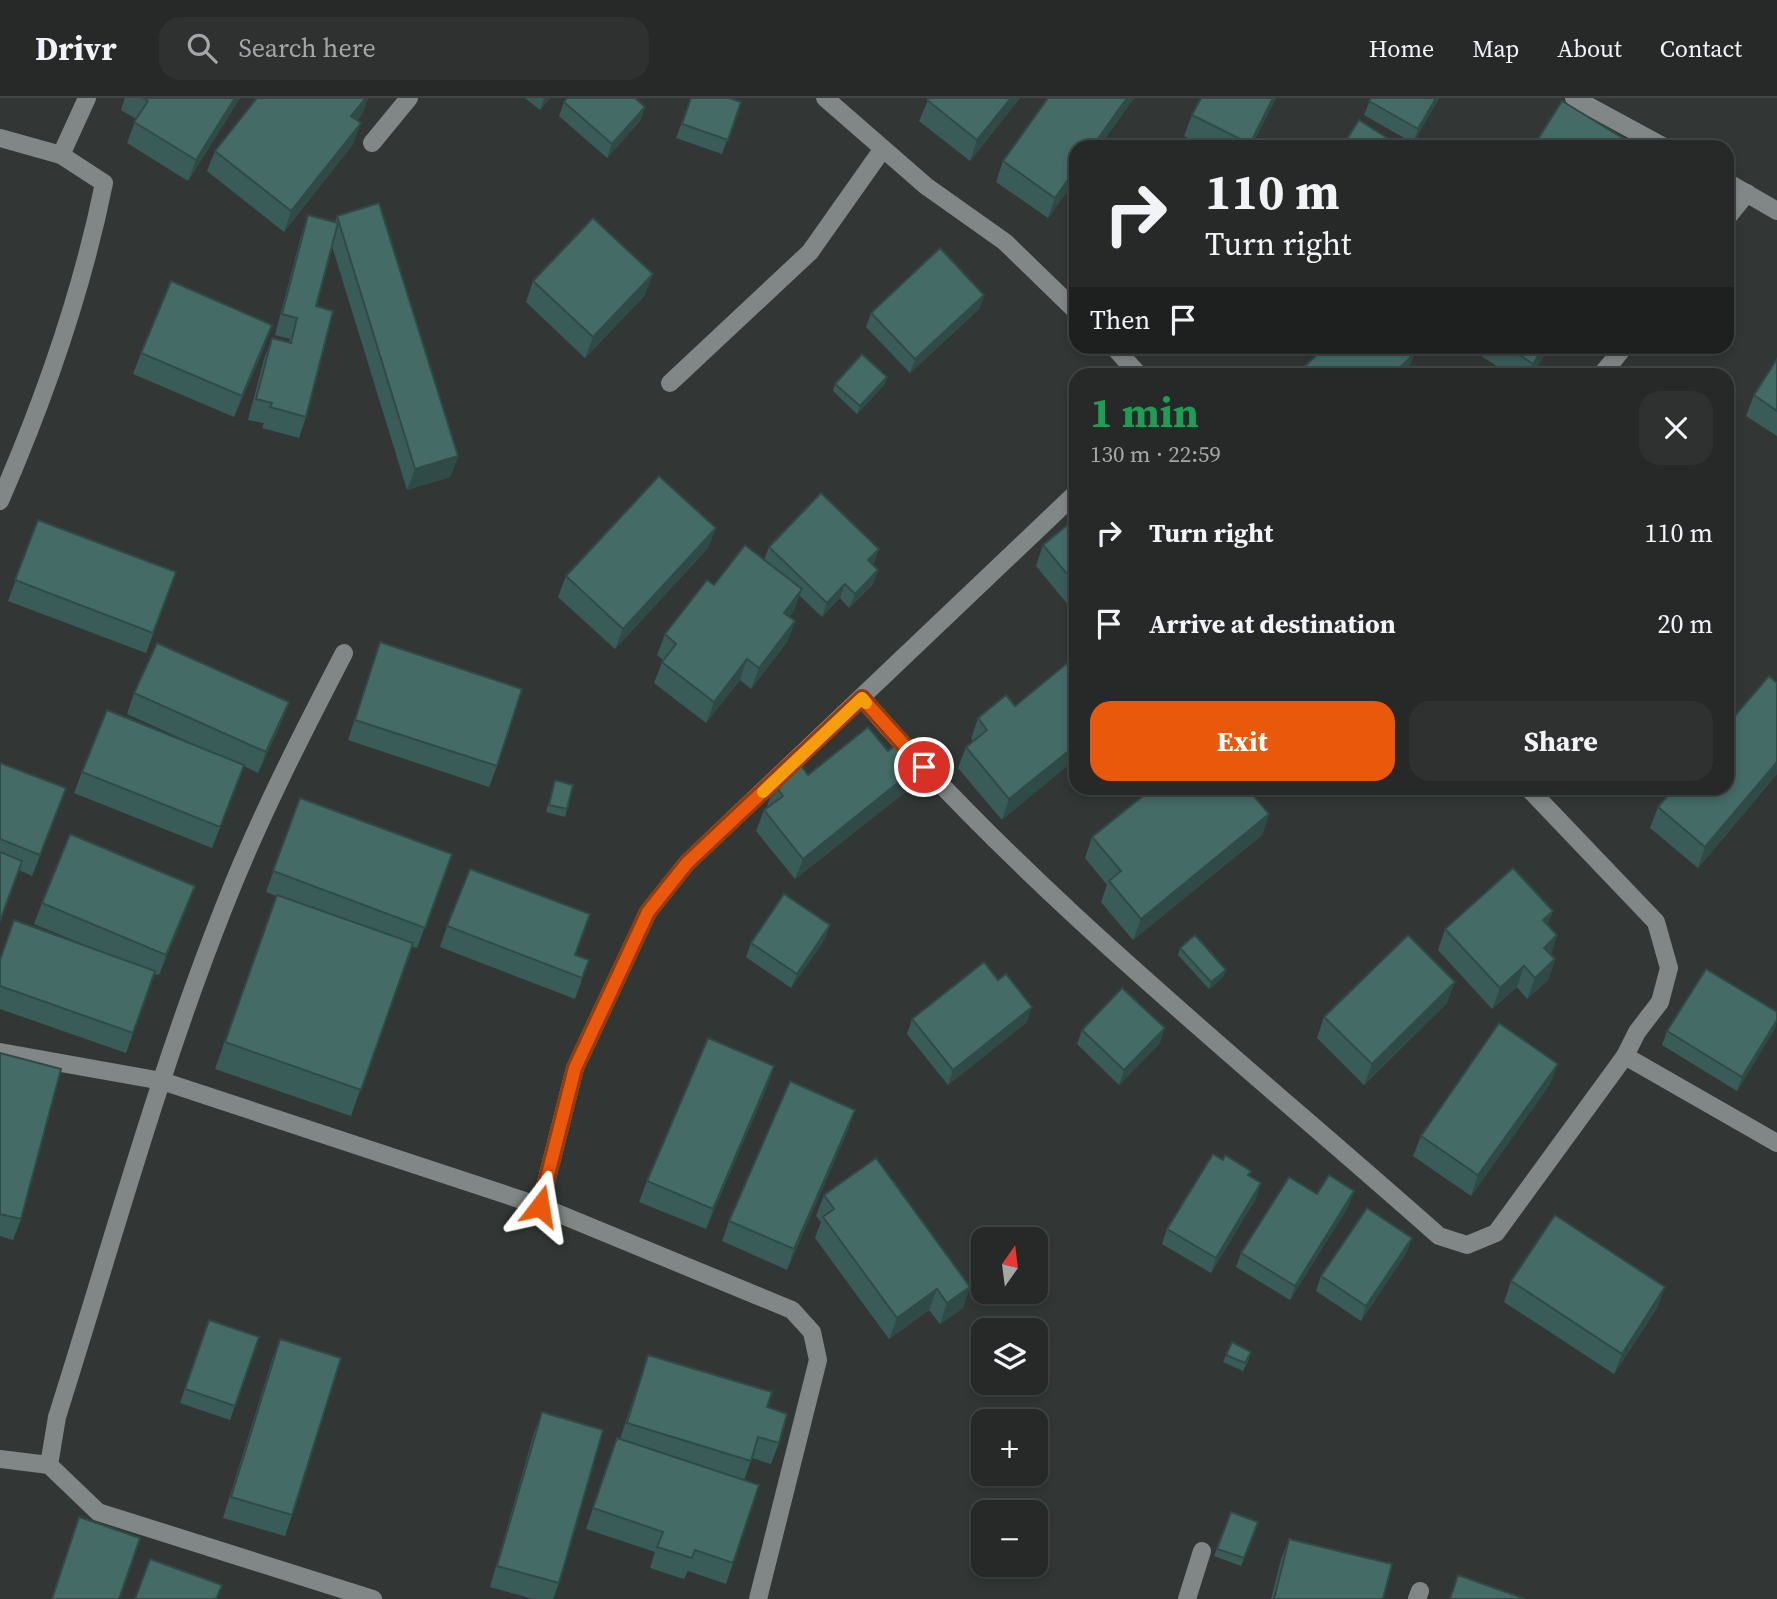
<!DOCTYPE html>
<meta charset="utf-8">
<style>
:root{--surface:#262928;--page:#2e3130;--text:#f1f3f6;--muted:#a4a6a8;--line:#424545;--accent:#ea580c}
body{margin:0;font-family:"Source Serif 4",serif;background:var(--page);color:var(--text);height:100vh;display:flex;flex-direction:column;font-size:26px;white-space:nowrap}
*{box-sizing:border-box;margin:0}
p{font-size:23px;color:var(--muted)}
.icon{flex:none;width:38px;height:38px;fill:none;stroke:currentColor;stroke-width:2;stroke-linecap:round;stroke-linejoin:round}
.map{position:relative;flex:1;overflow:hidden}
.drawer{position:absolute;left:1069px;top:270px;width:665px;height:427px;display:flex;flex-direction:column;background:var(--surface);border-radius:21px;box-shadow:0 4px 10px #0003,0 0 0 2px var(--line)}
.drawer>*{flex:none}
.banner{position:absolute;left:1069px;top:42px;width:665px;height:214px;border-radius:21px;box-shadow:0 4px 10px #0003,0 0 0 2px var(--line);background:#262928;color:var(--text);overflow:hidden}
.needle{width:46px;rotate:14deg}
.buttons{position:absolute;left:971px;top:1129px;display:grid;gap:14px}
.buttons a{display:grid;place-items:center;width:77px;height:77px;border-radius:14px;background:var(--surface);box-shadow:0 4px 10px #0003,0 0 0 2px var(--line);font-size:35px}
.pin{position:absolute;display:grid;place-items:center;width:60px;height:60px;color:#fff;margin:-30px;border:4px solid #fff;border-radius:50%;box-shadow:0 2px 7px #0007}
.me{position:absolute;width:77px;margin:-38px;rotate:14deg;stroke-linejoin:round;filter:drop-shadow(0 0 5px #0008)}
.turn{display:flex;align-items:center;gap:24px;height:147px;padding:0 21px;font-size:32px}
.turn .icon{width:91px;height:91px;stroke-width:2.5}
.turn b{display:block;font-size:49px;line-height:60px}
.then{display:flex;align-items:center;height:66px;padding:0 21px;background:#0003;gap:14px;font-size:26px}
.round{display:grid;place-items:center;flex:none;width:74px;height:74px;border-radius:21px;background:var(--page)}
.headline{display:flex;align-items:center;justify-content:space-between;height:119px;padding:0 21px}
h1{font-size:42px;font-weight:700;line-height:52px;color:#1e9e55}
.cta{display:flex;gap:14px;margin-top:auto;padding:14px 21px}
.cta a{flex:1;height:80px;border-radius:21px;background:var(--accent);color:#fff;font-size:28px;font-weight:700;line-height:80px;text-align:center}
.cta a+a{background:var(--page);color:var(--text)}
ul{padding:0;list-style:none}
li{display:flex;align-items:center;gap:21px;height:91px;padding:0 21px}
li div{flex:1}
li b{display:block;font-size:26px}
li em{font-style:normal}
header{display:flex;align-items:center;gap:42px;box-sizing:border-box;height:98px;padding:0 35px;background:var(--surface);border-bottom:2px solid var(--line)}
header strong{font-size:33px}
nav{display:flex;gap:38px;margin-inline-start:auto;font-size:24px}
.search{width:490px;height:63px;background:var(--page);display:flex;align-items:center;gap:18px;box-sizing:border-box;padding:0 24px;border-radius:21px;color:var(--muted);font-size:26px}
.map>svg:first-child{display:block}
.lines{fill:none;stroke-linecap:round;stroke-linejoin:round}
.street{stroke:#818786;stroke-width:18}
.wall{fill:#3a5c58}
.shaded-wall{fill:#304b47}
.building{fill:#446b66;stroke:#304b47;stroke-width:2}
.route-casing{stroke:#983908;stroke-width:18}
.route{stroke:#ea580c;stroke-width:12}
.slow{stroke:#f59e0b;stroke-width:12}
</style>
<header>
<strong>Drivr</strong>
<div class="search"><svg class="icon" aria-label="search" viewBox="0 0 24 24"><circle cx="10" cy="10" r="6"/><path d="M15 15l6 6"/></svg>Search here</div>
<nav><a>Home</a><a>Map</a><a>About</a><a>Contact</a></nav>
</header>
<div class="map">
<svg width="1777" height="1501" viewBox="0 0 1777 1501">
<rect width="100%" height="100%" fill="#323736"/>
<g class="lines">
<g class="street">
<path d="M825 0 926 88 1005 144 1076 213"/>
<path d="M1574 0 1664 49"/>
<path d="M0 40 61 57 104 85C82 194 44 302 0 403"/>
<path d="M372 45 409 0"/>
<path d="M61 57 87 0"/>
<path d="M1727 84 1777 113"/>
<path d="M1727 120 1747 95"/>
<path d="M1113 248 1138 276"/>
<path d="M1602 276 1625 248"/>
<path d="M670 285 810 154 882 52"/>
<path d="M344 555C301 638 258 722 224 809 158 975 111 1149 57 1319L49 1367 98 1414 373 1501"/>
<path d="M862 600C1034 799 1243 964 1439 1138L1467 1147 1496 1135 1625 958 1637 934 1660 904 1669 870 1656 824 1528 690"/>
<path d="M0 954 162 983 540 1108"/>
<path d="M1625 958 1777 1045"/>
<path d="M0 1361 49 1367"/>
<path d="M758 1501 818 1262 812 1234 792 1212 540 1108 575 970 648 814 687 765 1076 395"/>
<path d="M1187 1501 1202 1453"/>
<path d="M1417 1501 1420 1493"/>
</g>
</g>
<g class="wall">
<path d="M125 0H240L188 83 127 45 136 21 121 12Z"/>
<path d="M257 0H368L362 16 357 23 353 46 284 134 207 73 215 53Z"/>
<path d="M525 0H550L540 12Z"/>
<path d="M691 0 741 4 722 56 676 40Z"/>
<path d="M929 0H1020L970 63 919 23Z"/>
<path d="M1048 0H1134L1099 49H1076V81L1048 120 996 84 1003 63Z"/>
<path d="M1276 0 1251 49H1206L1184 38 1192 17Z"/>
<path d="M1371 0H1439L1413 45 1364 17Z"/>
<path d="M564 4 645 9 640 23 607 60 559 18Z"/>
<path d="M308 117 335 124 337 118 458 358 450 379 407 392 332 148 316 208 306 319 299 340 262 330 264 325 248 322 264 261 272 240 289 244 290 241 275 237 301 138Z"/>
<path d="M533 183 645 197 585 260 526 204Z"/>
<path d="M984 197 979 211 910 275 866 229 871 215Z"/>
<path d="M265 248 234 319 133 276 141 255Z"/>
<path d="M1466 248H1551L1532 276H1509Z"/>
<path d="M1777 261V338L1746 318 1754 297Z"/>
<path d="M835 286H885L857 316 833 293Z"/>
<path d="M1076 420V512L1074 514 1036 468 1043 447Z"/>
<path d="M38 422 176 474 146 555 8 503Z"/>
<path d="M769 449 874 466 873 467 878 472 873 486 849 510 840 500 822 519 799 497 794 512 789 519 795 523 787 544 751 591 740 582 706 625 654 585 663 562 657 557 665 536 714 487 764 462Z"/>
<path d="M708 450 615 551 558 499 566 478Z"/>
<path d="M380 544 497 668 489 689 348 642Z"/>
<path d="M1076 558 1002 722 958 670 966 649 973 643 971 641 978 620 1015 608Z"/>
<path d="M1777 585V676L1698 770 1650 730 1658 709Z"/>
<path d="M134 595 289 604 281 625 258 675 244 668 212 750 74 695 82 674 209 653 127 616Z"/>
<path d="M888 653 915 671 908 692 795 781 756 733 764 712 768 709 767 708 775 687Z"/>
<path d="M0 665 66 690 32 778 19 772 0 823Z"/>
<path d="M555 682 567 711 565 719 546 714Z"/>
<path d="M300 700 452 756 417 850 411 848 351 1018 215 971 276 798 266 794Z"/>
<path d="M1269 716 1262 737 1133 842 1101 804 1107 787 1085 760 1092 739Z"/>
<path d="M42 805 187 809 159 877 154 876 126 955 0 911V861L95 851 34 826Z"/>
<path d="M1548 827 1557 837 1551 856 1555 861 1548 882 1527 901 1517 889 1492 911 1438 852 1445 831Z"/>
<path d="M447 828 575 857 589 862 575 901 440 849Z"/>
<path d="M825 841 791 890 746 859 751 845Z"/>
<path d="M1180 850 1226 872 1223 879 1209 891 1178 857Z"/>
<path d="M998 882 1027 924 948 987 907 936 912 921Z"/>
<path d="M1447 905 1364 987 1317 940 1324 919Z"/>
<path d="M1777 922 1775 930 1737 993 1662 947 1667 933Z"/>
<path d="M1082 932 1160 945 1119 987 1077 946Z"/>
<path d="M0 955 21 1121 13 1142 0 1138Z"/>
<path d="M774 968 767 989 706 1131 639 1104 647 1083Z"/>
<path d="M1550 986 1471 1098 1413 1058 1421 1038Z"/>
<path d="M855 1012 848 1032 787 1172 722 1143 729 1123Z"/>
<path d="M1223 1062 1251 1073 1249 1078 1256 1100 1211 1175 1162 1146 1167 1131Z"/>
<path d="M1317 1096 1349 1107 1290 1202 1236 1169 1241 1155Z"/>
<path d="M824 1097 963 1210 940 1226 929 1212 889 1241 815 1140 821 1124 816 1118Z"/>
<path d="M1407 1154 1361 1223 1316 1193 1321 1178Z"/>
<path d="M1511 1183 1665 1189 1657 1210 1614 1276 1504 1204Z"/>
<path d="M209 1222 259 1239 230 1322 180 1305Z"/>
<path d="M280 1241 292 1417 285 1438 223 1420 272 1262Z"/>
<path d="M648 1257 767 1309 779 1345 771 1366 752 1360 744 1382 733 1465 726 1486 688 1473 684 1481 650 1470 655 1454 586 1431 617 1340 620 1341Z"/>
<path d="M1226 1257 1249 1261 1243 1273 1223 1264Z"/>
<path d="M542 1314 559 1485 553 1501H533L490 1489 534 1335Z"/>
<path d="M1231 1414 1258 1424 1241 1468 1214 1458Z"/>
<path d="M1289 1441 1383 1501H1271L1281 1461Z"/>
</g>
<g class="shaded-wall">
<path d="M235 0H240L188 83 196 62Z"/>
<path d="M366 0H368L362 16 343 39 351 18Z"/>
<path d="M544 0H550L540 12Z"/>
<path d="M1011 0H1020L970 63 977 42Z"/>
<path d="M1127 0H1134L1099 49H1092Z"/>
<path d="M1273 0H1276L1251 49H1249Z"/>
<path d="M1436 0H1439L1413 45 1418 31Z"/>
<path d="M645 9 640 23 607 60 612 46Z"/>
<path d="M361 25 353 46 284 134 291 113Z"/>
<path d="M1076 70V81L1048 120 1055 100Z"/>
<path d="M653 176 645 197 585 260 593 239Z"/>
<path d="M984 197 979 211 910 275 915 261Z"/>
<path d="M272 227 265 248 234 319 242 298Z"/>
<path d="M1544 248H1551L1532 276H1529L1533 266Z"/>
<path d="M1415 255 1407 276H1393Z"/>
<path d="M887 279 885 286 857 316 860 308Z"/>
<path d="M458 358 450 379 407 392 415 371Z"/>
<path d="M716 430 708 450 615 551 623 531Z"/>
<path d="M879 451 874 466 863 476 868 462Z"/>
<path d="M878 472 873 486 849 510 855 496Z"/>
<path d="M845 486 840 500 822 519 827 505Z"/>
<path d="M802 491 794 512 776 535 784 515Z"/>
<path d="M795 523 787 544 751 591 759 570Z"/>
<path d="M747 561 740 582 706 625 714 604Z"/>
<path d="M289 604 281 625 258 675 266 654Z"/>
<path d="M1076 647V661L1002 722 1009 701Z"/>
<path d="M1777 664V676L1698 770 1705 749Z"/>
<path d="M915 671 908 692 795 781 803 761Z"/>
<path d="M1269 716 1262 737 1133 842 1141 821Z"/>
<path d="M195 788 187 809 159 877 166 857Z"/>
<path d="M1553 813 1545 834 1543 822Z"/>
<path d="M830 827 825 841 791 890 797 876Z"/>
<path d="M1557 837 1550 858 1544 850Z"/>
<path d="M1555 861 1548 882 1527 901 1535 880Z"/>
<path d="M1524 868 1517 889 1492 911 1500 890Z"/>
<path d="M1226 872 1223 879 1209 891 1211 884Z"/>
<path d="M1455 884 1447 905 1364 987 1372 966Z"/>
<path d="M1032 909 1027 924 948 987 953 972Z"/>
<path d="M1777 922 1775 930 1737 993 1742 979Z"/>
<path d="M1165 930 1160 945 1119 987 1124 972Z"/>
<path d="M1558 966 1550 986 1471 1098 1478 1077Z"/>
<path d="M774 968 767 989 706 1131 713 1111Z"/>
<path d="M855 1012 848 1032 787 1172 794 1151Z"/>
<path d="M1261 1085 1256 1100 1211 1175 1216 1160Z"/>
<path d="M1354 1093 1349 1107 1290 1202 1295 1188Z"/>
<path d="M1412 1140 1407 1154 1361 1223 1366 1208Z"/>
<path d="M970 1189 963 1210 940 1226 947 1205Z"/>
<path d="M1665 1189 1657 1210 1614 1276 1622 1256Z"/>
<path d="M937 1191 929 1212 889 1241 897 1220Z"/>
</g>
<g class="building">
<path d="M143 0H235L196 62 134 24 148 3Z"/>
<path d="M257 0H366L351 18 361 25 291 113 215 53Z"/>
<path d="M567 0H635L645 9 612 46 564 4Z"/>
<path d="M691 0H729L741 4 728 42 682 26Z"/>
<path d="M929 0H1011L977 42 927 2Z"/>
<path d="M1048 0H1127L1092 49H1076V70L1055 100 1003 63Z"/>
<path d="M1201 0H1273L1250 46 1192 17Z"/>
<path d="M1371 0H1436L1418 31 1369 3Z"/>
<path d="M1562 3 1626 42 1622 49H1533Z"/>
<path d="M1359 22 1401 49H1342Z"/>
<path d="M379 105 458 358 415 371 337 118Z"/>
<path d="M308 117 338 125 316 208 333 213 306 319 270 309 272 305 256 301 272 240 291 245 297 220 282 216Z"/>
<path d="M593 120 653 176 593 239 533 183Z"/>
<path d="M940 150 984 197 915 261 871 215Z"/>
<path d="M171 183 272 227 242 298 141 255Z"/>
<path d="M1326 248H1409L1415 255 1393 276H1297Z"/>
<path d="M1506 248H1544L1533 266Z"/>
<path d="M862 256 887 279 860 308 835 286Z"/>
<path d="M1777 261V313L1754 297Z"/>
<path d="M659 378 716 430 623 531 566 478Z"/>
<path d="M821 395 879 451 868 462 878 472 855 496 845 486 827 505 769 449Z"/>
<path d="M1076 420V487L1043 447Z"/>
<path d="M38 422 176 474 153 535 15 482Z"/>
<path d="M745 447 802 491 784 515 795 523 759 570 747 561 714 604 662 564 676 546 665 536 707 482 714 487Z"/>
<path d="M380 544 522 591 497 668 355 622Z"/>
<path d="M157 545 289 604 266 654 134 595Z"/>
<path d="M1076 558V647L1009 701 966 649 987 632 978 620 1006 597 1015 608Z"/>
<path d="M1769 578 1777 585V664L1705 749 1658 709 1674 690H1727V627Z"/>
<path d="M107 612 244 667 220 729 82 674Z"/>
<path d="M868 629 888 653 896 646 915 671 803 761 764 712 783 698 775 687 800 666 808 677Z"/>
<path d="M0 665 66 690 40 757 0 741Z"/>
<path d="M555 682 573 687 567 711 549 707Z"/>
<path d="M1153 690H1247L1269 716 1141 821 1109 783 1121 773 1092 739Z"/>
<path d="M300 700 452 756 425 830 273 773Z"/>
<path d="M70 736 195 788 166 857 42 805Z"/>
<path d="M0 754 22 763 0 823Z"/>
<path d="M1513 770 1553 813 1543 822 1557 837 1544 850 1555 861 1535 880 1524 868 1500 890 1445 831Z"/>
<path d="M470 771 590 816 575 857 589 862 582 880 447 828Z"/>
<path d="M784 796 830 827 797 876 751 845Z"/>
<path d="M277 797 413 845 361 992 225 944Z"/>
<path d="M14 822 155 873 133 935 0 888V862Z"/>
<path d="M1195 837 1226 872 1211 884 1180 850Z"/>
<path d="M1408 837 1455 884 1372 966 1324 919Z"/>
<path d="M984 864 998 882 1006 876 1032 909 953 972 912 921Z"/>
<path d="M1706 871 1777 914V922L1742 979 1667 933Z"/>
<path d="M1122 890 1165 930 1124 972 1082 932Z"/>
<path d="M1499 925 1558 966 1478 1077 1421 1038Z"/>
<path d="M708 940 774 968 713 1111 647 1083Z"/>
<path d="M0 955 61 971 21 1121 0 1116Z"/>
<path d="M790 983 855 1012 794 1151 729 1123Z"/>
<path d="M1213 1056 1223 1062 1225 1057 1251 1073 1248 1077 1261 1085 1216 1160 1167 1131Z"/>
<path d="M876 1060 970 1189 947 1205 937 1191 897 1220 823 1119 834 1111 824 1097Z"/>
<path d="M1329 1077 1354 1093 1295 1188 1241 1155 1289 1079 1317 1096Z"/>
<path d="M1367 1110 1412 1140 1366 1208 1321 1178Z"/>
<path d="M1555 1117 1665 1189 1622 1256 1511 1183Z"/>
<path d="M209 1222 259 1239 235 1308 185 1291Z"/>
<path d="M280 1241 341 1260 292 1417 231 1399Z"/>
<path d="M1232 1244 1251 1254 1245 1265 1226 1257Z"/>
<path d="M648 1257 772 1294 767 1309 787 1316 779 1345 758 1339 751 1363 627 1325Z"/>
<path d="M542 1314 603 1332 559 1485 497 1468Z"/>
<path d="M617 1340 759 1387 733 1465 695 1452 692 1460 657 1449 663 1434 593 1410Z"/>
<path d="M1231 1414 1258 1424 1244 1460 1217 1451Z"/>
<path d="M79 1419 140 1440 119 1501H52Z"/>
<path d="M1289 1441 1392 1466 1383 1501H1274Z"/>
<path d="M150 1461 222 1487 216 1501H135Z"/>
<path d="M1458 1477 1525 1501H1450Z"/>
</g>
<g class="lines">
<defs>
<path id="route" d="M540 1108 575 970 648 814 687 765 862 600 924 669"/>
</defs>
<use href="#route" class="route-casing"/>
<use href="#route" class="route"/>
<path class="slow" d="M763 694 862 600 866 605"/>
</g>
</svg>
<div class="buttons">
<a><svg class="needle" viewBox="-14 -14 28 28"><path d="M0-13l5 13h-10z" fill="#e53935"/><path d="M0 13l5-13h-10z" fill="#a4a6a8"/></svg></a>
<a><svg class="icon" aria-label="layers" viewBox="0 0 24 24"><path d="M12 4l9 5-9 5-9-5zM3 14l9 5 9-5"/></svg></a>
<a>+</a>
<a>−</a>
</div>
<div class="pin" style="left:924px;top:669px;background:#d93025"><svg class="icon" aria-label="arrive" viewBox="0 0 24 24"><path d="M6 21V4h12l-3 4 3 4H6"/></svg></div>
<svg class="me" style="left:540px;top:1108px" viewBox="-20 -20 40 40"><path d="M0-17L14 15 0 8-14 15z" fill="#ea580c" stroke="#fff" stroke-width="4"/></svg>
<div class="banner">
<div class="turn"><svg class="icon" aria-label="right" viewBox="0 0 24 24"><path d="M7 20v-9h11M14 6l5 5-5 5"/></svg><div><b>110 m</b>Turn right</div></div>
<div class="then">Then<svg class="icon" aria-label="arrive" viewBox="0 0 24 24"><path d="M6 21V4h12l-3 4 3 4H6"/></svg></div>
</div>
<section class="drawer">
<div class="headline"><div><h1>1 min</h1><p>130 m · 22:59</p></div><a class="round"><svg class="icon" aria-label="close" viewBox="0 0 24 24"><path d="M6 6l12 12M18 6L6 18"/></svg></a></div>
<ul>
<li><svg class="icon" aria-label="right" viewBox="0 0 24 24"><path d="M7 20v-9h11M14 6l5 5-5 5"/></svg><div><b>Turn right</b></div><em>110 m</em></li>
<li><svg class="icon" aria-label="arrive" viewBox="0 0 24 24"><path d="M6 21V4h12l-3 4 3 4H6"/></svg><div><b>Arrive at destination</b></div><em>20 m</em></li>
</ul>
<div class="cta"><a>Exit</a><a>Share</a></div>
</section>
</div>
